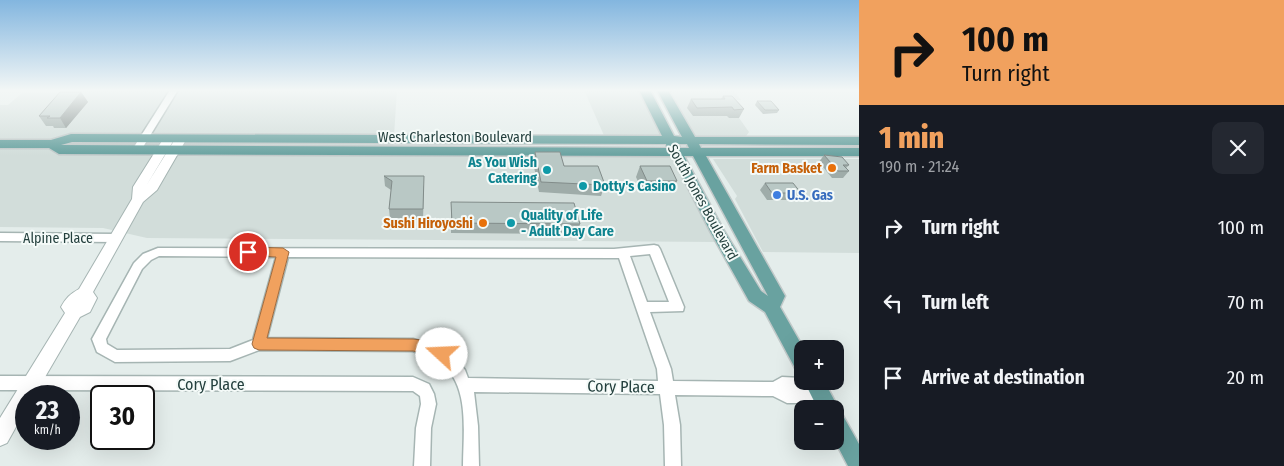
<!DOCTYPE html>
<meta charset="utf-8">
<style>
:root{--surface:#171b24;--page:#242831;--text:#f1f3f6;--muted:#9ea1a6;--accent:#f1a15e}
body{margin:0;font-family:"Fira Sans Condensed",sans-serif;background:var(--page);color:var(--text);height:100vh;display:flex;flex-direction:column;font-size:19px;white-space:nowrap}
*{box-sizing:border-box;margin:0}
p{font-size:16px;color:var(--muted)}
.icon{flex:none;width:28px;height:28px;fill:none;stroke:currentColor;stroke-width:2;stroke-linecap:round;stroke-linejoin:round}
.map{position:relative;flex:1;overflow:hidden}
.sheet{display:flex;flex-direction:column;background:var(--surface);width:425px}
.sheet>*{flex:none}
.banner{background:#f1a15e;color:#111;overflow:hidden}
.fabs{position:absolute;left:794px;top:340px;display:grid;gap:10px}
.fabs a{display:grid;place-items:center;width:50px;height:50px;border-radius:10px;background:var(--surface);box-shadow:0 5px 20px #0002;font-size:25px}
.speed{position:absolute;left:15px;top:385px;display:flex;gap:10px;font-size:25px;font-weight:700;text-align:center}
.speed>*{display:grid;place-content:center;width:65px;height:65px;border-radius:50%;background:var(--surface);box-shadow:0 5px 20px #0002;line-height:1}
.speed small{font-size:12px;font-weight:400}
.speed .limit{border:2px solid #111;border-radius:8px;background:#fff;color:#111}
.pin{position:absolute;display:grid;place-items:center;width:42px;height:42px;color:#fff;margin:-21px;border:2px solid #fff;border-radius:50%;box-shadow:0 1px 5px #0007}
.me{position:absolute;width:55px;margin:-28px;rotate:290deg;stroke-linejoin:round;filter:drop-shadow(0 0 4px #0008)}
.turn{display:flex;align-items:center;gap:18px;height:105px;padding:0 20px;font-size:22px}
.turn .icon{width:65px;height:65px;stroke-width:2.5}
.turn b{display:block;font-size:35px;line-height:42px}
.round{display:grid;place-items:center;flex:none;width:52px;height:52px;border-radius:10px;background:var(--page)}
.summary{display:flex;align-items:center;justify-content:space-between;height:85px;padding:0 20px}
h1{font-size:30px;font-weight:800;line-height:38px;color:var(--accent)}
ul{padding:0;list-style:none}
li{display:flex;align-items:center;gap:15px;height:75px;padding:0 20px}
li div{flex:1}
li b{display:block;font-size:19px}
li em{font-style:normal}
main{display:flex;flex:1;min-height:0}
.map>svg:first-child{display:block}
.built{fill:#d2ddda}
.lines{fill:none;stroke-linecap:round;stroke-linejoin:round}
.minor-casing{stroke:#a6b5b3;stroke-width:3}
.tertiary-casing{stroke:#a6b5b3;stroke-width:2}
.primary-casing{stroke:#c1c9c9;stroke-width:3}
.minor{fill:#fff;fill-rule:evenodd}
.tertiary{fill:#fff;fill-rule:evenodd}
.primary{fill:#69a2a0;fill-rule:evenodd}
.wall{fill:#9faca9}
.shaded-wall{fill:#828c8a}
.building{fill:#b9c8c5;stroke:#828c8a}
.route{fill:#f1a15e;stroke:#9d693d}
.food-dot{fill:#e8710a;stroke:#f4faf8;stroke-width:2}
.culture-dot{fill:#0f9aa8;stroke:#f4faf8;stroke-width:2}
.shop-dot{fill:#3f7fe0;stroke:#f4faf8;stroke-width:2}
.labels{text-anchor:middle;stroke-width:4;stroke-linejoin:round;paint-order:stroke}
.street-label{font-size:14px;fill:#233f3d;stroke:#f4faf8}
.culture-label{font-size:14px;font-weight:bold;fill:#0d838f;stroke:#f4faf8;text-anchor:start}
.food-label{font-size:14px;font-weight:bold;fill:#c56008;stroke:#f4faf8;text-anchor:end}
.shop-label{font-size:14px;font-weight:bold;fill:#366cbe;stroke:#f4faf8;text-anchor:start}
.near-street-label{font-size:16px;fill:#233f3d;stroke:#f4faf8}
</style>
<main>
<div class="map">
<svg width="859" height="466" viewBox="0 0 859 466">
<rect width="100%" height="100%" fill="#e4edeb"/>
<g class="built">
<path d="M66 90H397L393 151 675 153 718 242 147 238 103 228 0 227V105H8L22 93H63Z"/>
<path d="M584 90H644L669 139 606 140Z"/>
<path d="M662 90H733L741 100H731L739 118 749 132 744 139 690 140Z"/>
<path d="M713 159H859V253L763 252 735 199 737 196Z"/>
</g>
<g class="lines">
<defs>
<g id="minor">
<path d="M170 90H178L140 152H134L132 150Z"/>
<path d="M0 233 116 234 120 235 122 238 120 241 116 242 0 241Z"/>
<path d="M654 245 658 246 660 249 684 307 683 311 650 312 671 369 673 381 773 382 782 377 802 378V381H822L823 385 822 389 827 391 829 396 827 401 822 403H787L773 396 675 395 680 425 681 466H665L664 425 660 394 474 392 478 426 479 466H463C463 435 470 389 444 366 435 358 424 355 413 351L259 350 230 361 115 362 97 352 92 339 134 263 143 254 158 248 614 249ZM650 254 669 302H647L630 256ZM159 256 276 257 253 340 230 349 117 350 107 344 106 339 142 269 151 260ZM288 257 619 258 657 369 658 381 468 378 465 370 455 357 439 347 413 339 267 338Z"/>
<path d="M0 376 413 377 429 384 434 394 436 404 431 428 430 466H414L416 428 421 404 420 396 413 391 0 390Z"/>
</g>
<path id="tertiary" d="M169 135 175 138 146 186 177 136 181 135 187 138 157 190 143 202 93 292 97 298 90 312 80 317 34 396H26V409L7 443 0 446V418L65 313 61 307C66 298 70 294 79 289L132 199 133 187 165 136Z"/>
<g id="primary">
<path d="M639 90H650L674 136 682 137 657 90H668L695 137H859V145L699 144 701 148H859V156H706L785 296 780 307 804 349H802V370L795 368 765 312 749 301 710 231 672 156 59 154 49 148H0V140H51L71 134 662 136ZM72 142 666 144 667 148 61 145ZM678 144H687L689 148H680ZM684 156H693L768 296 761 291 723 229Z"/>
<path d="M804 381H824L839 409 838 412 842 414 859 444V466H848L835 441V409H818Z"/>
</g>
</defs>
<use href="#minor" class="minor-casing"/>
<use href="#tertiary" class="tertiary-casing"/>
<use href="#primary" class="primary-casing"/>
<use href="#minor" class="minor"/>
<use href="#tertiary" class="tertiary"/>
<use href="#primary" class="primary"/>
</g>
<g class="wall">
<path d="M81 92 88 102 66 128H54L53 126H46L39 116Z"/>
<path d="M723 96 744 109 739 118H729L727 116H693L687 108 691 99H721Z"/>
<path d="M757 101 779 110 777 113 763 114 755 105Z"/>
<path d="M535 152 605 185 601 196 539 192 533 162Z"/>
<path d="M824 155 849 165 846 168 849 171 843 178H832L819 162Z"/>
<path d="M640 166 677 181 672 191H642L636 177Z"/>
<path d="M384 176 424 186 423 220 390 219 389 209 391 190 385 186Z"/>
<path d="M765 183 801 193 795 200H767L760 190Z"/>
<path d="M451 202 580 224 577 234 451 233Z"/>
</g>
<path class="shaded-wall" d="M81 92 88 102 66 128 60 118Z"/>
<g class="building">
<path d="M60 92H81L60 118H47L50 116H39Z"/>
<path d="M723 96H732L744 109 734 110 732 107 697 108 691 99H725Z"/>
<path d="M757 101H771L779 110H765Z"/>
<path d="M535 152H560L564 166H598L605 185 541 182Z"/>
<path d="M824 155 842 157 849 165H843L849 171H838Z"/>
<path d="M640 166H670L677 181H647Z"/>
<path d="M384 176H424L423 209H389L392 181Z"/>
<path d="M765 183H793L801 193H772Z"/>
<path d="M451 202 574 203 580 224 452 223Z"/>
</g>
<linearGradient id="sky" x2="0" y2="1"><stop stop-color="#83b6df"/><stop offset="0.58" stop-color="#f3f7f6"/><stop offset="1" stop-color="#f3f7f6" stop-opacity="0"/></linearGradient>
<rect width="859" height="156" fill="url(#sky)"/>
<path class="route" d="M248 247 283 248 289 252 267 338 413 339 429 341 447 350 449 354 447 359 442 361 427 354 413 351 259 350 254 348 252 344 276 257 243 255 242 252Z"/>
<g class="food-dot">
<circle cx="832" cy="168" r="5"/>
<circle cx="483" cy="223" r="5"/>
</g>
<g class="culture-dot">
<circle cx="547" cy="170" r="5"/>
<circle cx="583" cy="186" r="5"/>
<circle cx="511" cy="223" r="5"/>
</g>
<circle class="shop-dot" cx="777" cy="195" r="5"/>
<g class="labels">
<g class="street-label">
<text x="455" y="142">West Charleston Boulevard</text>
<text transform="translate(703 202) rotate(61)" y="5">South Jones Boulevard</text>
<text x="58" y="243">Alpine Place</text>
</g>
<g class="culture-label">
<text x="537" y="167" text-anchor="end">As You Wish<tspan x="537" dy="16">Catering</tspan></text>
<text x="593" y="191">Dotty's Casino</text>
<text x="521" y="220">Quality of Life<tspan x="521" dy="16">- Adult Day Care</tspan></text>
</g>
<g class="food-label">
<text x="822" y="173">Farm Basket</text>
<text x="473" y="228">Sushi Hiroyoshi</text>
</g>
<g class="shop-label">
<text x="787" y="200">U.S. Gas</text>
</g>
<g class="near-street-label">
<text x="211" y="390">Cory Place</text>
<text transform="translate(621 386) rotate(1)" y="6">Cory Place</text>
</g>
</g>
</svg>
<div class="fabs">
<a>+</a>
<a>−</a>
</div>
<div class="speed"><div>23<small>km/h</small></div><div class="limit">30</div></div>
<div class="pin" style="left:248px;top:252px;background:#d93025"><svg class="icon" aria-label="arrive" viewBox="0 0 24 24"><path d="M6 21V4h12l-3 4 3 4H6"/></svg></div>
<svg class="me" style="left:442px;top:354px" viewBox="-20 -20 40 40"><circle r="19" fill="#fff"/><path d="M0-13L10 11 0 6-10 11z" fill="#f1a15e"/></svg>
</div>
<section class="sheet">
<div class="banner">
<div class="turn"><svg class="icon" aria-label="right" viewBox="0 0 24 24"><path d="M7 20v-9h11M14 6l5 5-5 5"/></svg><div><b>100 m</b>Turn right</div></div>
</div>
<div class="summary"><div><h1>1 min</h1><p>190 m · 21:24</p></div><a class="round"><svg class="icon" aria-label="close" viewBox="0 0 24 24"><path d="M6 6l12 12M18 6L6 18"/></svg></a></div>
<ul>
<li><svg class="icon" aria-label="right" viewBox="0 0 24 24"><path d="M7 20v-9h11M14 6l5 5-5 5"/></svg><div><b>Turn right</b></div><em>100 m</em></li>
<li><svg class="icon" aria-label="left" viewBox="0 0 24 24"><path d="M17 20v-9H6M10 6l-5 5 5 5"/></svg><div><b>Turn left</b></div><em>70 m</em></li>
<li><svg class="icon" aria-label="arrive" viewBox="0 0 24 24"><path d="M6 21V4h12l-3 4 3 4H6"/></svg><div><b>Arrive at destination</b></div><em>20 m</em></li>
</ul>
</section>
</main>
